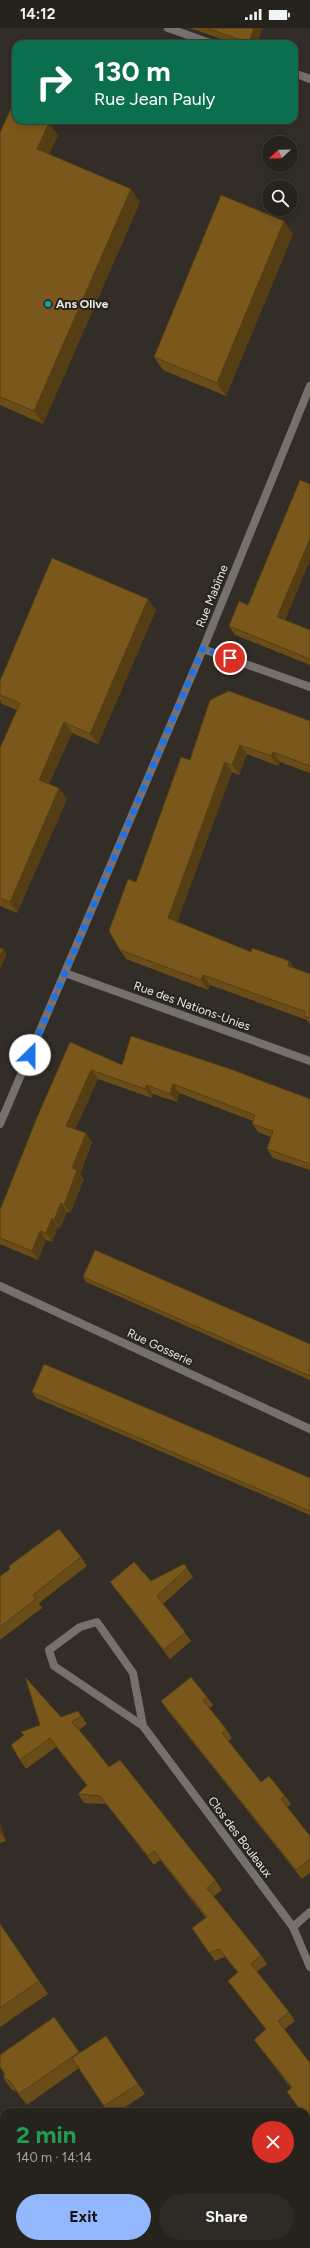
<!DOCTYPE html>
<meta charset="utf-8">
<style>
:root{--surface:#26221c;--page:#2e2a25;--text:#f1f3f6;--muted:#a4a4a3;--line:#423f3b;--accent:#92b7fd}
body{margin:0;font-family:Figtree,sans-serif;background:var(--page);color:var(--text);height:100vh;display:flex;flex-direction:column;font-size:15px;white-space:nowrap}
*{box-sizing:border-box;margin:0}
p{font-size:13px;color:var(--muted)}
.icon{flex:none;width:22px;height:22px;fill:none;stroke:currentColor;stroke-width:2;stroke-linecap:round;stroke-linejoin:round}
.map{position:relative;flex:1;overflow:hidden}
.sheet{position:absolute;left:0px;top:2080px;width:310px;height:140px;display:flex;flex-direction:column;background:var(--surface);border-radius:12px 12px 0 0;box-shadow:0 2px 10px #0003,0 0 0 1px var(--line)}
.sheet>*{flex:none}
.hud{position:absolute;left:12px;top:12px;width:286px;height:84px;border-radius:12px;box-shadow:0 2px 10px #0003,0 0 0 1px var(--line);background:#0b6e4f;color:#fff;overflow:hidden}
.needle{width:26px;rotate:248deg}
.fabs{position:absolute;left:262px;top:108px;display:grid;gap:8px}
.fabs a{display:grid;place-items:center;width:36px;height:36px;border-radius:50%;background:var(--surface);box-shadow:0 2px 10px #0003,0 0 0 1px var(--line);font-size:20px}
.pin{position:absolute;display:grid;place-items:center;width:34px;height:34px;color:#fff;margin:-17px;border:2px solid #fff;border-radius:50%;box-shadow:0 1px 4px #0007}
.me{position:absolute;width:44px;margin:-22px;rotate:23deg;stroke-linejoin:round;filter:drop-shadow(0 0 3px #0008)}
.turn{display:flex;align-items:center;gap:14px;height:84px;padding:0 16px;font-size:18px}
.turn .icon{width:52px;height:52px;stroke-width:2.5}
.turn b{display:block;font-size:28px;line-height:34px}
.round{display:grid;place-items:center;flex:none;width:42px;height:42px;border-radius:21px;background:var(--page)}
.headline{display:flex;align-items:center;justify-content:space-between;height:68px;padding:0 16px}
h1{font-size:24px;font-weight:700;line-height:30px;color:#1e9e55}
.primary-button{display:flex;gap:8px;margin-top:auto;padding:8px 16px}
.primary-button a{flex:1;height:46px;border-radius:24px;background:var(--accent);color:#111;font-size:16px;font-weight:700;line-height:46px;text-align:center}
.primary-button a+a{background:var(--page);color:var(--text)}
.status{display:flex;justify-content:space-between;align-items:center;height:28px;padding:0 20px;background:var(--surface);direction:ltr}
.status svg{height:11px;fill:currentColor}
.map>svg:first-child{display:block}
.lines{fill:none;stroke-linecap:round;stroke-linejoin:round}
.lane{stroke:#76706f;stroke-width:8}
.street{stroke:#76706f;stroke-width:8}
.wall{fill:#694c17}
.shaded-wall{fill:#553e13}
.building{fill:#7a581b;stroke:#553e13}
.route{stroke:#1a73e8;stroke-width:7;stroke-dasharray:0 12.6}
.culture-dot{fill:#0f9aa8;stroke:#28231c;stroke-width:1.5}
.labels{text-anchor:middle;stroke-width:4;stroke-linejoin:round;paint-order:stroke}
.poi-label{font-size:12px;font-weight:bold;fill:#edeae5;stroke:#28231c;text-anchor:start}
.street-label{font-size:12px;fill:#edeae5;stroke:#28231c}
</style>
<div class="status"><b>14:12</b><svg viewBox="0 0 49 12"><path d="M0 12V9h3v3zM5 12V6h3v6zM10 12V3h3v9zM15 12V0h3v12zM26 1h20v11H26zM47 4h2v5h-2z"/></svg></div>
<div class="map">
<svg width="310" height="2220" viewBox="0 0 310 2220">
<rect width="100%" height="100%" fill="#322d26"/>
<g class="lines">
<path class="lane" d="M76 2216 78 2220"/>
<g class="street">
<path d="M168 0 213 16"/>
<path d="M294 45 310 51"/>
<path d="M203 621 310 659"/>
<path d="M65 945 310 1033"/>
<path d="M0 1096 203 621 310 358"/>
<path d="M0 1258 310 1401"/>
<path d="M143 1698 133 1645 97 1594 80 1599 49 1622 54 1638 143 1698 293 1899 310 1939"/>
<path d="M293 1899 310 1884"/>
<path d="M0 2132 4 2137"/>
<path d="M306 2135H310"/>
<path d="M0 2160 4 2157"/>
</g>
</g>
<g class="wall">
<path d="M190 0H262L257 16H235Z"/>
<path d="M0 105 58 107 49 126 140 174 43 396 0 377Z"/>
<path d="M284 193 293 206 226 368 163 342 154 329Z"/>
<path d="M248 577 310 602V637L235 607 229 598Z"/>
<path d="M156 582 98 716 72 705 49 756 67 771 17 885 0 878V720L17 682 2 676 0 672V653Z"/>
<path d="M310 693V745L280 734 278 738 247 726 239 747 232 744 177 894 251 924 289 933 294 940 310 946V996L307 992 210 957 208 962 126 931 120 922 136 854 190 732Z"/>
<path d="M70 1014 122 1037 310 1071V1142L273 1130 267 1121 271 1109 258 1104 252 1096 253 1093 179 1065 177 1074 153 1066 152 1070 98 1051 75 1101 92 1114 80 1146 84 1151 70 1185 67 1184 60 1200 58 1199 52 1214 46 1212 38 1232 0 1216V1182Z"/>
<path d="M83 1249 310 1316V1352L86 1254Z"/>
<path d="M32 1364 310 1450V1487L36 1370Z"/>
<path d="M81 1529 87 1538 39 1575 42 1580 0 1612V1548Z"/>
<path d="M184 1536 193 1549 163 1576 191 1613 170 1631 116 1562 110 1554 151 1553Z"/>
<path d="M207 1669 213 1677 209 1681 226 1701 232 1710 228 1713 261 1754 285 1768 291 1776 287 1779 310 1808V1845L302 1851 167 1682 161 1673Z"/>
<path d="M78 1683 87 1696 79 1702 109 1739 216 1853 222 1862 213 1869 261 1927 267 1936 257 1944 289 1984 295 1993 284 2002 310 2035V2094L306 2090V2084H302L287 2064 291 2060 254 2012 266 2002 228 1953 238 1945 225 1929 215 1933 192 1900 206 1890 160 1832 154 1837 106 1776 84 1775 78 1766 87 1758 56 1719 26 1741 20 1732Z"/>
<path d="M0 1796 6 1813 0 1815Z"/>
<path d="M0 1896 48 1966 0 1999Z"/>
<path d="M54 1989 80 2025 106 2008 145 2066 118 2084H108L79 2040 27 2077 16 2063 12 2062 4 2051Z"/>
<path d="M133 2216H302V2218L247 2219V2220H209L208 2218 159 2219 158 2220H135Z"/>
</g>
<g class="shaded-wall">
<path d="M254 0H262L257 16H250L249 15Z"/>
<path d="M49 95 58 107 46 134 37 121Z"/>
<path d="M131 161 140 174 43 396 34 383Z"/>
<path d="M284 193 293 206 226 368 217 355Z"/>
<path d="M310 511V533L283 597 277 589Z"/>
<path d="M148 571 156 582 98 716 90 706Z"/>
<path d="M64 694 72 705 46 762 39 752Z"/>
<path d="M240 717 247 726 239 747 232 737Z"/>
<path d="M273 724 280 734 278 738 271 728Z"/>
<path d="M225 734 232 744 175 900 168 890Z"/>
<path d="M59 760 67 771 17 885 10 874Z"/>
<path d="M3 921 7 926 0 941V929Z"/>
<path d="M289 933 296 943 288 938Z"/>
<path d="M203 947 210 957 208 962 201 952Z"/>
<path d="M91 1042 98 1051 72 1106 66 1098Z"/>
<path d="M173 1056 179 1065 177 1074 170 1066Z"/>
<path d="M147 1057 153 1066 152 1070 145 1061Z"/>
<path d="M86 1105 92 1114 80 1146 84 1151 70 1185 64 1177 72 1140Z"/>
<path d="M61 1175 67 1184 60 1200 54 1192Z"/>
<path d="M52 1190 58 1199 52 1214 46 1205Z"/>
<path d="M40 1203 46 1212 38 1232 32 1223Z"/>
<path d="M78 1683 84 1691 87 1696 81 1688Z"/>
<path d="M0 1796 6 1813 0 1804Z"/>
<path d="M152 2216H157L159 2219 158 2220H153L152 2218Z"/>
<path d="M240 2216H245L247 2219V2220H242L240 2218Z"/>
</g>
<g class="building">
<path d="M207 0H254L249 15Z"/>
<path d="M12 78 16 80V92H42L49 95 37 121 131 161 34 383 0 369V105Z"/>
<path d="M221 167 284 193 217 355 154 329Z"/>
<path d="M300 452 310 456V511L277 589 310 602V631L229 598 239 573 248 577Z"/>
<path d="M52 530 148 571 90 706 64 694 39 752 59 760 10 874 0 870V720L20 675 0 667V653Z"/>
<path d="M229 663 310 693V738L273 724 271 728 240 717 232 737 225 734 168 890 251 924 252 920 289 933 288 938 310 946V990L304 988 306 984 203 947 201 952 120 922 109 903 128 851 136 854 181 729 190 732 210 672Z"/>
<path d="M0 920 3 921 0 929Z"/>
<path d="M131 1008 233 1042 310 1071V1136L267 1121 273 1103 252 1096 255 1087 173 1056 170 1066 147 1057 145 1061 91 1042 66 1098 86 1105 72 1140 77 1142 64 1177 61 1175 54 1192 52 1190 46 1205 40 1203 32 1223 0 1210V1182L38 1087 70 1014 122 1037Z"/>
<path d="M95 1222 310 1316V1348L83 1249Z"/>
<path d="M44 1336 310 1450V1483L32 1364Z"/>
<path d="M59 1501 81 1529 33 1567 36 1571 0 1599V1548L10 1541 9 1538Z"/>
<path d="M134 1534 151 1553 184 1536 187 1540 157 1568 185 1604 164 1622 110 1554Z"/>
<path d="M25 1649 61 1689 78 1683 81 1688 72 1694 90 1715 109 1739 120 1732 216 1853 207 1860 261 1927 251 1936 289 1984 278 1993 310 2035V2086L306 2089V2084H302L287 2064 292 2059 254 2012 266 2001 228 1953 238 1944 219 1921 209 1925 192 1900 207 1889 154 1823 148 1828 100 1768 78 1766 87 1757 50 1710 20 1732 11 1717 24 1707 21 1704 40 1697Z"/>
<path d="M191 1649 207 1669 203 1672 226 1701 222 1705 261 1754 269 1748 285 1768 281 1771 310 1808V1831L296 1842 161 1673Z"/>
<path d="M0 1896 39 1953 0 1980Z"/>
<path d="M54 1989 79 2024 19 2066 9 2052 4 2051V2045L0 2039V2027Z"/>
<path d="M106 2008 138 2056 104 2078 72 2030Z"/>
<path d="M133 2216H152V2218L133 2217Z"/>
<path d="M207 2216H240V2218L207 2217Z"/>
</g>
<g class="lines">
<path class="route" d="M30 1027 203 620 230 630"/>
</g>
<circle class="culture-dot" cx="48" cy="276" r="4"/>
<g class="labels">
<g class="poi-label">
<text x="56" y="280">Ans Olive</text>
</g>
<g class="street-label">
<text transform="translate(212 568) rotate(-68)" y="4">Rue Mabîme</text>
<text transform="translate(192 978) rotate(20)" y="4">Rue des Nations-Unies</text>
<text transform="translate(160 1319) rotate(25)" y="4">Rue Gosserie</text>
<text transform="translate(240 1809) rotate(53)" y="4">Clos des Bouleaux</text>
</g>
</g>
</svg>
<div class="fabs">
<a><svg class="needle" viewBox="-14 -14 28 28"><path d="M0-13l5 13h-10z" fill="#e53935"/><path d="M0 13l5-13h-10z" fill="#a4a4a3"/></svg></a>
<a><svg class="icon" aria-label="search" viewBox="0 0 24 24"><circle cx="10" cy="10" r="6"/><path d="M15 15l6 6"/></svg></a>
</div>
<div class="pin" style="left:230px;top:630px;background:#d93025"><svg class="icon" aria-label="arrive" viewBox="0 0 24 24"><path d="M6 21V4h12l-3 4 3 4H6"/></svg></div>
<svg class="me" style="left:30px;top:1027px" viewBox="-20 -20 40 40"><circle r="19" fill="#fff"/><path d="M0-13L10 11 0 6-10 11z" fill="#1a73e8"/></svg>
<div class="hud">
<div class="turn"><svg class="icon" aria-label="right" viewBox="0 0 24 24"><path d="M7 20v-9h11M14 6l5 5-5 5"/></svg><div><b>130 m</b>Rue Jean Pauly</div></div>
</div>
<section class="sheet">
<div class="headline"><div><h1>2 min</h1><p>140 m · 14:14</p></div><a class="round" style="background:#d93025;color:#fff"><svg class="icon" aria-label="close" viewBox="0 0 24 24"><path d="M6 6l12 12M18 6L6 18"/></svg></a></div>
<div class="primary-button"><a>Exit</a><a>Share</a></div>
</section>
</div>
